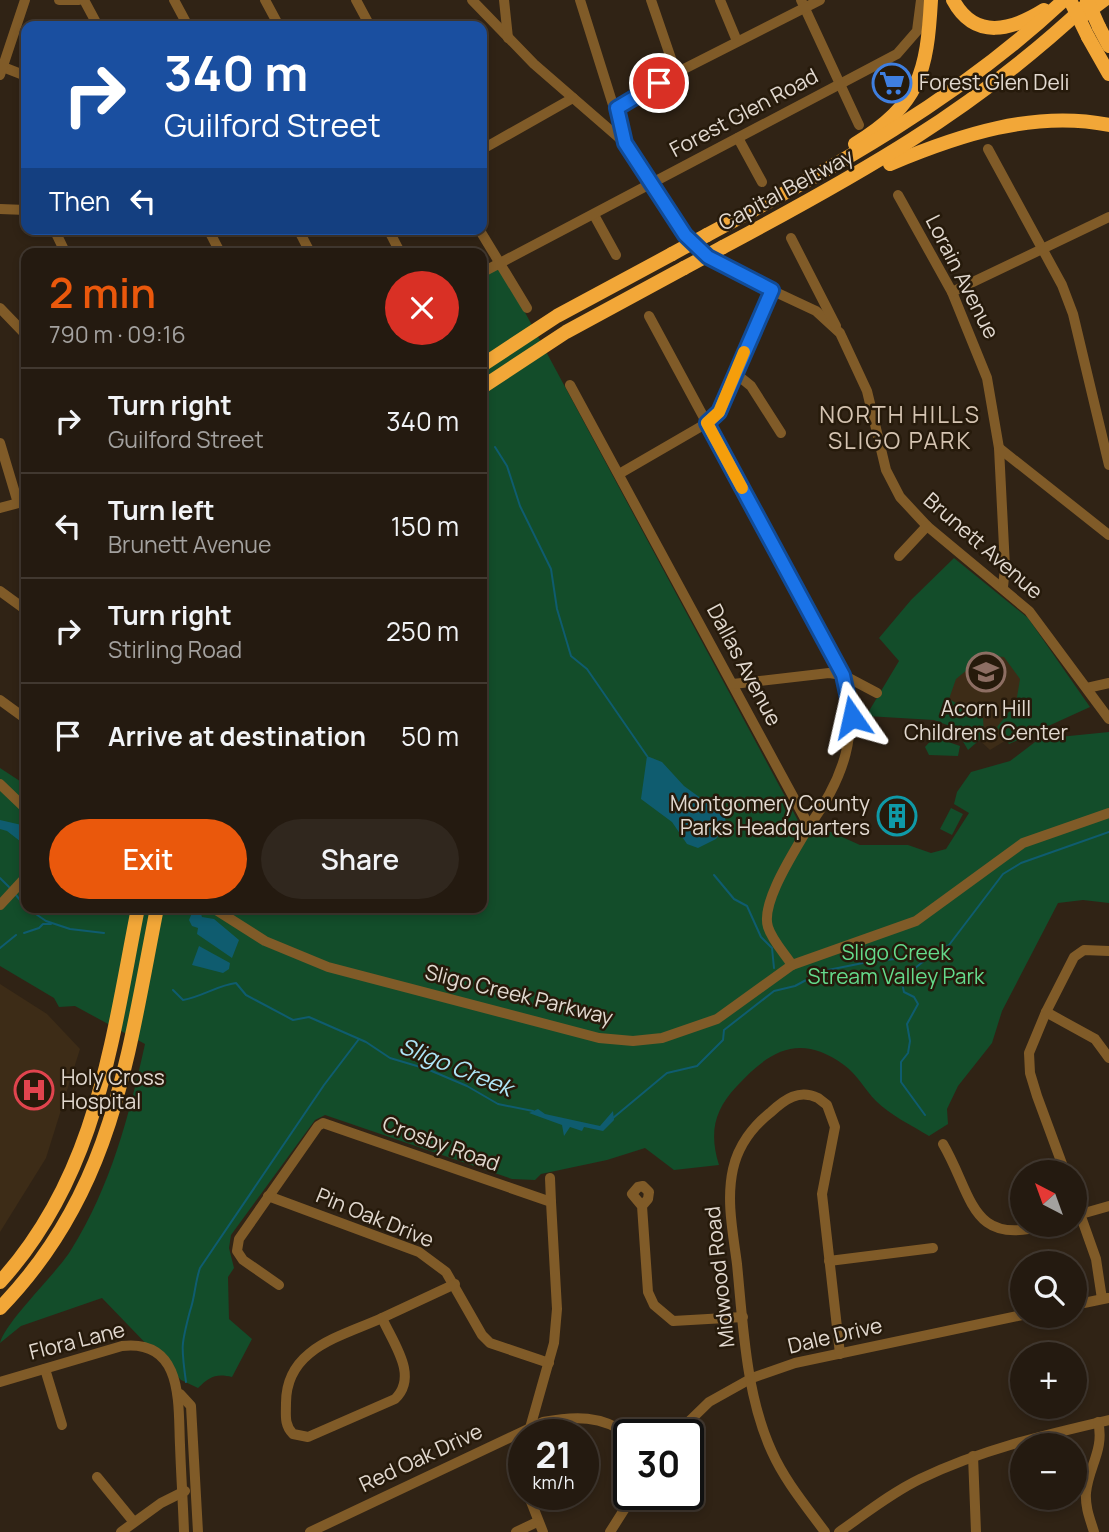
<!DOCTYPE html>
<meta charset="utf-8">
<style>
:root{--surface:#241a10;--page:#30271e;--text:#f1f3f6;--muted:#a3a19f;--line:#413830;--accent:#ea580c}
body{margin:0;font-family:Manrope,sans-serif;background:var(--page);color:var(--text);height:100vh;display:flex;flex-direction:column;font-size:26px;white-space:nowrap}
*{box-sizing:border-box;margin:0}
p{font-size:23px;color:var(--muted)}
.icon{flex:none;width:38px;height:38px;fill:none;stroke:currentColor;stroke-width:2;stroke-linecap:round;stroke-linejoin:round}
.map{position:relative;flex:1;overflow:hidden}
.side{position:absolute;left:21px;top:248px;width:466px;height:665px;display:flex;flex-direction:column;background:var(--surface);border-radius:14px;box-shadow:0 4px 10px #0003,0 0 0 2px var(--line)}
.side>*{flex:none}
.top-card{position:absolute;left:21px;top:21px;width:466px;height:214px;border-radius:14px;box-shadow:0 4px 10px #0003,0 0 0 2px var(--line);background:#1a4fa0;color:#fff;overflow:hidden}
.needle{width:46px;rotate:319deg}
.fabs{position:absolute;left:1010px;top:1160px;display:grid;gap:14px}
.fabs a{display:grid;place-items:center;width:77px;height:77px;border-radius:50%;background:var(--surface);box-shadow:0 4px 10px #0003,0 0 0 2px var(--line);font-size:35px}
.speed{position:absolute;left:508px;top:1419px;display:flex;gap:14px;font-size:35px;font-weight:700;text-align:center}
.speed>*{display:grid;place-content:center;width:91px;height:91px;border-radius:50%;background:var(--surface);box-shadow:0 4px 10px #0003,0 0 0 2px var(--line);line-height:1}
.speed small{font-size:18px;font-weight:400}
.speed .limit{border:4px solid #111;border-radius:10px;background:#fff;color:#111}
.pin{position:absolute;display:grid;place-items:center;width:60px;height:60px;color:#fff;margin:-30px;border:4px solid #fff;border-radius:50%;box-shadow:0 2px 7px #0007}
.me{position:absolute;width:77px;margin:-38px;rotate:349deg;stroke-linejoin:round;filter:drop-shadow(0 0 5px #0008)}
.turn{display:flex;align-items:center;gap:24px;height:147px;padding:0 28px;font-size:32px}
.turn .icon{width:91px;height:91px;stroke-width:2.5}
.turn b{display:block;font-size:49px;line-height:60px}
.then{display:flex;align-items:center;height:66px;padding:0 28px;background:#0003;gap:14px;font-size:26px}
.round{display:grid;place-items:center;flex:none;width:74px;height:74px;border-radius:37px;background:var(--page)}
.overview{display:flex;align-items:center;justify-content:space-between;height:119px;padding:0 28px}
h1{font-size:42px;font-weight:600;line-height:52px;color:var(--accent)}
.cta{display:flex;gap:14px;margin-top:auto;padding:14px 28px}
.cta a{flex:1;height:80px;border-radius:42px;background:var(--accent);color:#fff;font-size:28px;font-weight:600;line-height:80px;text-align:center}
.cta a+a{background:var(--page);color:var(--text)}
ul{padding:0;list-style:none}
li{display:flex;align-items:center;gap:21px;height:105px;padding:0 28px;border-top:2px solid var(--line)}
li div{flex:1}
li b{display:block;font-size:26px}
li em{font-style:normal}
.map>svg:first-child{display:block}
.built{fill:#3d2c17}
.green{fill:#134d2a}
.water{fill:#0f5c6f}
.lines{fill:none;stroke-linecap:round;stroke-linejoin:round}
.stream{stroke:#0f5c6f;stroke-width:2}
.minor{stroke:#805b28;stroke-width:10}
.highway{stroke:#f2a738;stroke-width:14}
.highway-bridge{stroke:#f2a738;stroke-width:14}
.route-casing{stroke:#114b97;stroke-width:18}
.route{stroke:#1a73e8;stroke-width:12}
.slow{stroke:#f59e0b;stroke-width:12}
.labels{text-anchor:middle;stroke-width:5;stroke-linejoin:round;paint-order:stroke}
.poi-label{font-size:21px;fill:#e2d9d0;stroke:#261a0b;text-anchor:start}
.street-label{font-size:21px;fill:#e2d9d0;stroke:#261a0b}
.park-label{font-size:21px;fill:#64db8c;stroke:#261a0b}
.neighbourhood-label{font-size:23px;letter-spacing:2px;fill:#d5c4b2;stroke:#261a0b}
.water-label{font-size:23px;font-style:italic;fill:#aee6f8;stroke:#261a0b}
</style>
<div class="map">
<svg width="1109" height="1532" viewBox="0 0 1109 1532">
<rect width="100%" height="100%" fill="#302315"/>
<g class="built">
<path d="M994 632 1050 713 990 750 928 692Z"/>
<path d="M0 984 47 1014 80 1049 46 1158 0 1232Z"/>
</g>
<g class="green">
<path d="M499 264 802 828 831 832 860 845H908L931 853 946 849 969 813 954 804 957 792 971 772 1010 761 1039 739 1109 732V903L1083 900 1058 903 1002 1011 992 1043 958 1086 947 1109 948 1124 929 1136C911 1125 890 1115 876 1101 865 1090 857 1074 844 1065 800 1033 770 1050 737 1086 714 1110 709 1133 719 1165L674 1170 645 1148 607 1160 541 1174 535 1180 512 1179 325 1115 315 1120 231 1235 229 1248 234 1268 228 1277 229 1319 252 1339 232 1377C216 1373 209 1377 198 1388L181 1380 102 1298 21 1326 0 1343C5 1322 57 1273 71 1250 111 1186 129 1116 145 1044L75 1006 59 1007 54 998 0 966V768L26 785V908H481V274Z"/>
<path d="M954 558 1028 618 1090 707 1009 744 997 727 1016 703 1020 679 1004 657 985 655 956 679 949 699 983 718 984 736 968 750 955 728 934 720 866 716 899 661 879 638 911 600Z"/>
<path d="M934 737 960 746 958 756 929 755 925 747Z"/>
<path d="M951 808 963 814 952 835 940 829Z"/>
</g>
<g class="water">
<path d="M647 756 662 762 684 786 724 815 727 825 716 839 698 848 687 844 672 822 641 799Z"/>
<path d="M0 820 26 826 25 845 7 831 0 829Z"/>
<path d="M194 908H199L202 917 214 919 239 940 232 958 197 934 198 928 192 926 189 920Z"/>
<path d="M199 946 230 963 229 969 223 973 192 965Z"/>
<path d="M538 1109 545 1114 600 1126 613 1111 614 1120 603 1131 584 1127 582 1131 570 1127 564 1136 562 1125 529 1113Z"/>
</g>
<g class="lines">
<g class="stream">
<path d="M495 447 507 466 520 506 551 569 557 609 571 656 587 669 647 756"/>
<path d="M714 875 734 899 747 906 761 937 772 948 774 968"/>
<path d="M0 878 9 887"/>
<path d="M15 894 26 907"/>
<path d="M27 908 46 921 70 929 104 933"/>
<path d="M24 933 39 928 43 924H51"/>
<path d="M0 948 16 935"/>
<path d="M173 990 183 1000C202 997 218 985 236 983L246 995 293 1020 309 1017 366 1042 390 1058 427 1069 467 1086 498 1104 533 1111"/>
<path d="M925 1115 901 1082V1062L908 1053 910 1041 907 1024 918 1004 914 997 904 992 902 983 905 976 929 957"/>
<path d="M613 1118 667 1073 697 1066 723 1040 724 1030 774 991 795 986 823 971 873 961 930 956 949 945 1003 874 1021 863 1109 832"/>
<path d="M186 1382C181 1346 181 1345 190 1311 195 1297 195 1282 200 1268L324 1085 359 1039"/>
</g>
<g class="minor">
<path d="M59 0H79"/>
<path d="M84 0 98 26"/>
<path d="M174 0 188 26"/>
<path d="M265 0 279 26"/>
<path d="M356 0 370 26"/>
<path d="M472 0 534 64 625 143"/>
<path d="M504 0 508 38"/>
<path d="M580 0 625 143 685 235 708 257 735 273 816 311 840 333 867 391 886 470 900 497 927 526 1029 611 1109 719"/>
<path d="M651 0 676 73"/>
<path d="M720 0 737 41"/>
<path d="M801 0 859 125"/>
<path d="M3 67 26 76"/>
<path d="M0 75 25 0"/>
<path d="M617 108 676 73 820 0"/>
<path d="M738 138 762 182"/>
<path d="M988 149 1062 285 1073 314 1109 465"/>
<path d="M481 150 573 98"/>
<path d="M898 195 952 292 987 378 999 448 1005 567 1003 587"/>
<path d="M0 209 26 210"/>
<path d="M594 215 616 255"/>
<path d="M54 229 66 254"/>
<path d="M208 229 221 254"/>
<path d="M298 229 311 254"/>
<path d="M388 229 401 254"/>
<path d="M479 229 527 308"/>
<path d="M791 238 836 326"/>
<path d="M481 273 897 54 917 31 921 0"/>
<path d="M952 292 1109 217"/>
<path d="M0 308 26 335"/>
<path d="M649 316 843 675C861 731 843 780 809 826"/>
<path d="M735 373 751 386 781 433"/>
<path d="M570 385 809 826C797 848 760 902 768 927 772 940 784 953 792 965"/>
<path d="M0 443 18 503"/>
<path d="M999 448 1109 535"/>
<path d="M619 474 707 423 719 412 772 290"/>
<path d="M0 508 26 501"/>
<path d="M899 556 927 526"/>
<path d="M0 591 26 610"/>
<path d="M733 684 829 673 843 675 877 693"/>
<path d="M1087 688 1109 683"/>
<path d="M0 700 26 719"/>
<path d="M0 784 26 809"/>
<path d="M0 905 26 877"/>
<path d="M213 908 265 941 328 967 599 1038 633 1041 662 1038 717 1019 792 965 916 921 1023 843 1109 813"/>
<path d="M1046 1012 1095 1039 1109 1058"/>
<path d="M943 1144C973 1195 970 1248 1046 1225"/>
<path d="M1065 1172 1037 1096 1030 1073 1029 1053 1046 1012 1074 957 1084 950 1109 951"/>
<path d="M550 1178 551 1202"/>
<path d="M268 1196 419 1252 446 1272 482 1335 490 1343 549 1363"/>
<path d="M1074 1197 1096 1259 1102 1299"/>
<path d="M642 1206 648 1199 649 1192 643 1186 638 1187 632 1194 642 1206 648 1292 654 1305 673 1321 743 1317"/>
<path d="M1074 1216 1109 1206"/>
<path d="M829 1261 933 1248"/>
<path d="M279 1285 243 1260 237 1251 239 1239 318 1126 323 1123 551 1202 557 1309 554 1343 528 1435"/>
<path d="M1074 1305 1108 1298"/>
<path d="M382 1318C393 1343 419 1376 395 1399L308 1437 293 1434C284 1425 286 1415 286 1403 286 1348 340 1337 382 1318Z"/>
<path d="M382 1318 455 1284"/>
<path d="M45 1369 62 1425"/>
<path d="M0 1382 122 1346C184 1339 178 1404 180 1445 181 1474 183 1503 184 1532"/>
<path d="M180 1394 191 1406 198 1532"/>
<path d="M675 1435 709 1402 752 1378 795 1363 1022 1315"/>
<path d="M523 1449V1454"/>
<path d="M973 1456 976 1532"/>
<path d="M97 1477 133 1521"/>
<path d="M528 1494 543 1532"/>
<path d="M121 1532 161 1503 185 1491"/>
<path d="M310 1532 543 1422C575 1416 601 1415 629 1435"/>
<path d="M516 1532 537 1522"/>
<path d="M610 1532 634 1494"/>
<path d="M825 1532C806 1506 785 1481 772 1452 746 1396 743 1325 737 1264 733 1233 726 1200 733 1169 738 1146 753 1126 771 1112 785 1099 799 1089 818 1098L827 1105 835 1127 822 1194 840 1354"/>
<path d="M839 1532C865 1514 891 1493 920 1479 980 1450 1044 1435 1109 1420"/>
<path d="M1094 1532C1090 1519 1085 1507 1086 1493 1088 1468 1105 1449 1098 1422"/>
</g>
<g class="highway">
<path d="M953 0C975 41 1012 30 1044 10"/>
<path d="M1084 15 1104 0"/>
<path d="M1099 27 1109 46"/>
<path d="M1088 37 1109 74"/>
<path d="M855 144C920 104 927 72 931 0"/>
<path d="M890 164C959 135 1034 110 1109 125"/>
<path d="M707 235C836 166 956 101 1064 0"/>
<path d="M723 247C858 175 972 112 1085 6"/>
<path d="M481 366 557 316 672 254"/>
<path d="M481 388 566 332 684 268"/>
<path d="M0 1282C97 1175 111 1044 138 908"/>
<path d="M0 1308C113 1192 127 1059 157 908"/>
</g>
<g class="highway-bridge">
<path d="M1070 0 1088 37"/>
<path d="M1087 0 1099 27"/>
<path d="M672 254 707 235"/>
<path d="M684 268 723 247"/>
</g>
</g>
<g class="lines">
<defs>
<path id="route" d="M659 83 617 108 625 143 685 235 708 257 772 290 719 412 707 423 843 675 852 717"/>
</defs>
<use href="#route" class="route-casing"/>
<use href="#route" class="route"/>
<path class="slow" d="M742 488 707 423 719 412 744 352"/>
</g>
<defs>
<symbol id="supermarket-ring" viewBox="-11 -11 22 22"><circle r="9.5" fill="#261a0b" stroke="#3f7fe0" stroke-width="1.5"/><path d="M-6-5.5h2.5l.6 2H6L4.5 2H-2.5L-4.4-4H-6ZM-1.5 3.2a1.3 1.3 0 1 0 .1 0ZM3 3.2a1.3 1.3 0 1 0 .1 0Z" fill="#3f7fe0"/></symbol>
<symbol id="school-ring" viewBox="-11 -11 22 22"><circle r="9.5" fill="#261a0b" stroke="#8d6e63" stroke-width="1.5"/><path d="M0-5L7-2L0 1L-7-2ZM-4 1L0 2.5L4 1V4Q0 6-4 4Z" fill="#8d6e63"/></symbol>
<symbol id="building-ring" viewBox="-11 -11 22 22"><circle r="9.5" fill="#261a0b" stroke="#0f9aa8" stroke-width="1.5"/><path d="M-4-6H4V6H1V3H-1V6H-4ZM-2.5-4.3h1.7v1.8h-1.7ZM.8-4.3h1.7v1.8H.8ZM-2.5-1h1.7V.8h-1.7ZM.8-1h1.7V.8H.8Z" fill="#0f9aa8"/></symbol>
<symbol id="hospital-ring" viewBox="-11 -11 22 22"><circle r="9.5" fill="#261a0b" stroke="#e0444e" stroke-width="1.5"/><path d="M-5-5h3v3.5h4V-5h3V5h-3V1.5h-4V5h-3Z" fill="#e0444e"/></symbol>
</defs>
<g fill-rule="evenodd">
<use href="#supermarket-ring" x="870" y="61" width="44" height="44"/>
<use href="#school-ring" x="964" y="650" width="44" height="44"/>
<use href="#building-ring" x="875" y="794" width="44" height="44"/>
<use href="#hospital-ring" x="12" y="1068" width="44" height="44"/>
</g>
<g class="labels">
<g class="poi-label">
<text x="919" y="90">Forest Glen Deli</text>
<text x="986" y="716" text-anchor="middle">Acorn Hill<tspan x="986" dy="24">Childrens Center</tspan></text>
<text x="870" y="811" text-anchor="end">Montgomery County<tspan x="870" dy="24">Parks Headquarters</tspan></text>
<text x="61" y="1085">Holy Cross<tspan x="61" dy="24">Hospital</tspan></text>
</g>
<g class="street-label">
<text transform="translate(744 113) rotate(-28)" y="7">Forest Glen Road</text>
<text transform="translate(786 190) rotate(-28)" y="7">Capital Beltway</text>
<text transform="translate(962 277) rotate(63)" y="7">Lorain Avenue</text>
<text transform="translate(983 546) rotate(41)" y="7">Brunett Avenue</text>
<text transform="translate(744 665) rotate(62)" y="7">Dallas Avenue</text>
<text transform="translate(519 995) rotate(14)" y="7">Sligo Creek Parkway</text>
<text transform="translate(441 1144) rotate(20)" y="7">Crosby Road</text>
<text transform="translate(375 1218) rotate(22)" y="7">Pin Oak Drive</text>
<text transform="translate(720 1277) rotate(-96)" y="7">Midwood Road</text>
<text transform="translate(835 1336) rotate(-13)" y="7">Dale Drive</text>
<text transform="translate(77 1341) rotate(-14)" y="7">Flora Lane</text>
<text transform="translate(421 1458) rotate(-25)" y="7">Red Oak Drive</text>
</g>
<g class="park-label">
<text x="896" y="960">Sligo Creek<tspan x="896" dy="24">Stream Valley Park</tspan></text>
</g>
<g class="neighbourhood-label">
<text x="900" y="423">NORTH HILLS<tspan x="900" dy="26">SLIGO PARK</tspan></text>
</g>
<g class="water-label">
<text transform="translate(456 1067) rotate(22)" y="8">Sligo Creek</text>
</g>
</g>
</svg>
<div class="fabs">
<a><svg class="needle" viewBox="-14 -14 28 28"><path d="M0-13l5 13h-10z" fill="#e53935"/><path d="M0 13l5-13h-10z" fill="#a3a19f"/></svg></a>
<a><svg class="icon" aria-label="search" viewBox="0 0 24 24"><circle cx="10" cy="10" r="6"/><path d="M15 15l6 6"/></svg></a>
<a>+</a>
<a>−</a>
</div>
<div class="speed"><div>21<small>km/h</small></div><div class="limit">30</div></div>
<div class="pin" style="left:659px;top:83px;background:#d93025"><svg class="icon" aria-label="arrive" viewBox="0 0 24 24"><path d="M6 21V4h12l-3 4 3 4H6"/></svg></div>
<svg class="me" style="left:852px;top:717px" viewBox="-20 -20 40 40"><path d="M0-17L14 15 0 8-14 15z" fill="#1a73e8" stroke="#fff" stroke-width="4"/></svg>
<div class="top-card">
<div class="turn"><svg class="icon" aria-label="right" viewBox="0 0 24 24"><path d="M7 20v-9h11M14 6l5 5-5 5"/></svg><div><b>340 m</b>Guilford Street</div></div>
<div class="then">Then<svg class="icon" aria-label="left" viewBox="0 0 24 24"><path d="M17 20v-9H6M10 6l-5 5 5 5"/></svg></div>
</div>
<section class="side">
<div class="overview"><div><h1>2 min</h1><p>790 m · 09:16</p></div><a class="round" style="background:#d93025;color:#fff"><svg class="icon" aria-label="close" viewBox="0 0 24 24"><path d="M6 6l12 12M18 6L6 18"/></svg></a></div>
<ul>
<li><svg class="icon" aria-label="right" viewBox="0 0 24 24"><path d="M7 20v-9h11M14 6l5 5-5 5"/></svg><div><b>Turn right</b><p>Guilford Street</p></div><em>340 m</em></li>
<li><svg class="icon" aria-label="left" viewBox="0 0 24 24"><path d="M17 20v-9H6M10 6l-5 5 5 5"/></svg><div><b>Turn left</b><p>Brunett Avenue</p></div><em>150 m</em></li>
<li><svg class="icon" aria-label="right" viewBox="0 0 24 24"><path d="M7 20v-9h11M14 6l5 5-5 5"/></svg><div><b>Turn right</b><p>Stirling Road</p></div><em>250 m</em></li>
<li><svg class="icon" aria-label="arrive" viewBox="0 0 24 24"><path d="M6 21V4h12l-3 4 3 4H6"/></svg><div><b>Arrive at destination</b></div><em>50 m</em></li>
</ul>
<div class="cta"><a>Exit</a><a>Share</a></div>
</section>
</div>
